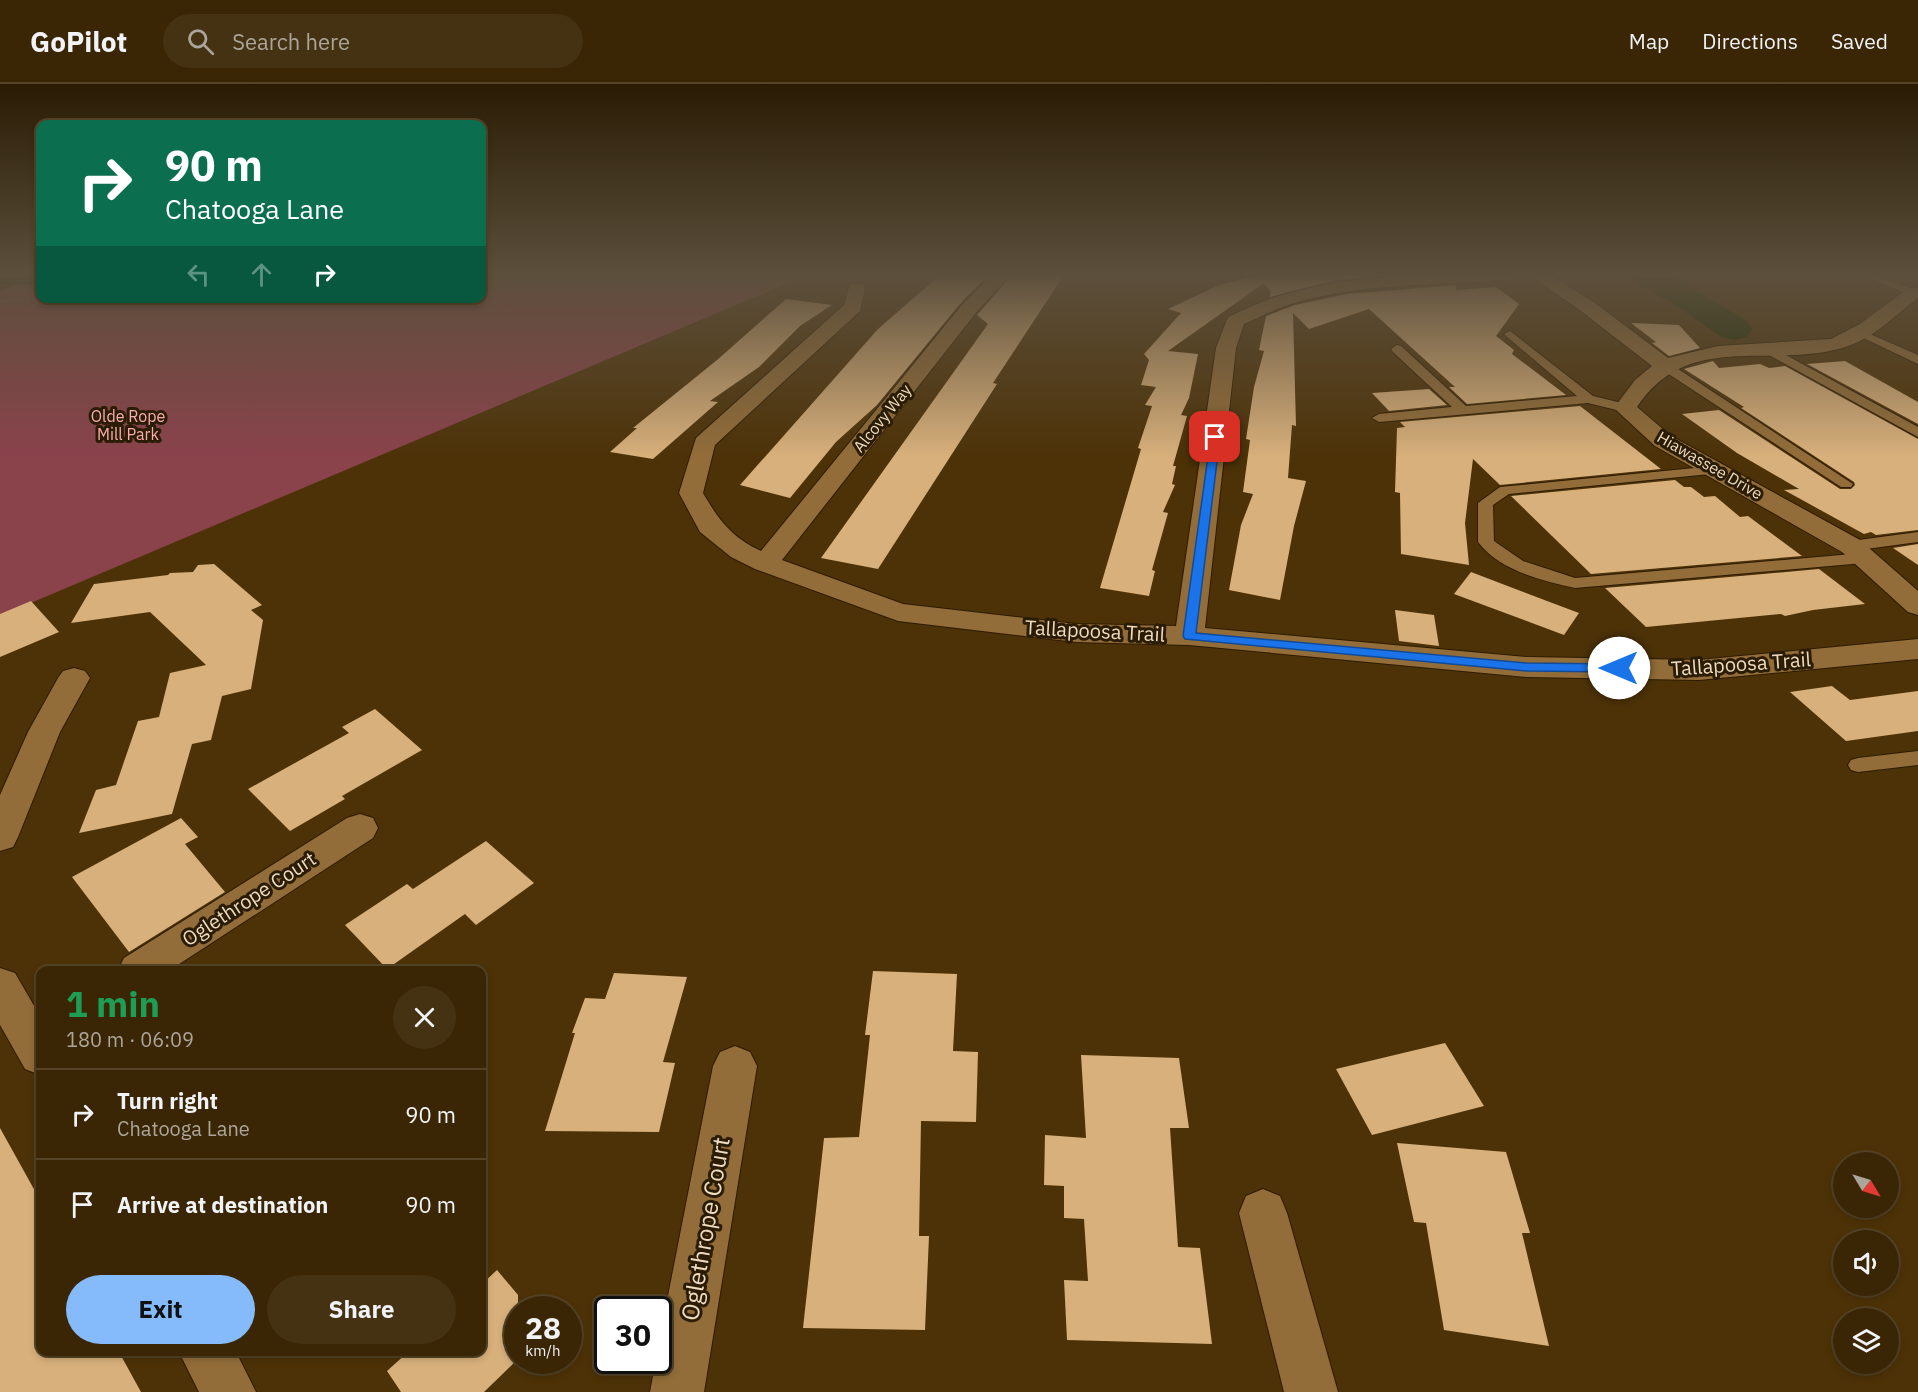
<!DOCTYPE html>
<meta charset="utf-8">
<style>
:root{--surface:#3a2605;--page:#453213;--text:#f1f3f6;--muted:#aba59a;--line:#544327;--accent:#86bbfb}
body{margin:0;font-family:"IBM Plex Sans",sans-serif;background:var(--page);color:var(--text);height:100vh;display:flex;flex-direction:column;font-size:22px;white-space:nowrap}
*{box-sizing:border-box;margin:0}
p{font-size:20px;color:var(--muted)}
.icon{flex:none;width:33px;height:33px;fill:none;stroke:currentColor;stroke-width:2;stroke-linecap:round;stroke-linejoin:round}
.map{position:relative;flex:1;overflow:hidden}
.side{position:absolute;left:36px;top:882px;width:450px;height:390px;display:flex;flex-direction:column;background:var(--surface);border-radius:12px;box-shadow:0 3px 9px #0003,0 0 0 2px var(--line)}
.side>*{flex:none}
.guide{position:absolute;left:36px;top:36px;width:450px;height:183px;border-radius:12px;box-shadow:0 3px 9px #0003,0 0 0 2px var(--line);background:#0b6e4f;color:#fff;overflow:hidden}
.needle{width:39px;rotate:128deg}
.tools{position:absolute;left:1833px;top:1068px;display:grid;gap:12px}
.tools a{display:grid;place-items:center;width:66px;height:66px;border-radius:50%;background:var(--surface);box-shadow:0 3px 9px #0003,0 0 0 2px var(--line);font-size:30px}
.speed{position:absolute;left:504px;top:1212px;display:flex;gap:12px;font-size:30px;font-weight:700;text-align:center}
.speed>*{display:grid;place-content:center;width:78px;height:78px;border-radius:50%;background:var(--surface);box-shadow:0 3px 9px #0003,0 0 0 2px var(--line);line-height:1}
.speed small{font-size:15px;font-weight:400}
.speed .limit{border:3px solid #111;border-radius:9px;background:#fff;color:#111}
.pin{position:absolute;display:grid;place-items:center;width:51px;height:51px;color:#fff;margin:-26px;border-radius:12px;box-shadow:0 3px 9px #0006}
.me{position:absolute;width:66px;margin:-33px;rotate:270deg;stroke-linejoin:round;filter:drop-shadow(0 0 4px #0008)}
.turn{display:flex;align-items:center;gap:21px;height:126px;padding:0 30px;font-size:27px}
.turn .icon{width:78px;height:78px;stroke-width:2.5}
.turn b{display:block;font-size:42px;line-height:51px}
.lanes{display:flex;align-items:center;height:57px;padding:0 30px;background:#0003;justify-content:center;gap:30px;direction:ltr}
.lanes .off{opacity:.35}
.round{display:grid;place-items:center;flex:none;width:63px;height:63px;border-radius:32px;background:var(--page)}
.summary{display:flex;align-items:center;justify-content:space-between;height:102px;padding:0 30px}
h1{font-size:36px;font-weight:800;line-height:45px;color:#1e9e55}
.button{display:flex;gap:12px;margin-top:auto;padding:12px 30px}
.button a{flex:1;height:69px;border-radius:36px;background:var(--accent);color:#111;font-size:24px;font-weight:800;line-height:69px;text-align:center}
.button a+a{background:var(--page);color:var(--text)}
ul{padding:0;list-style:none}
li{display:flex;align-items:center;gap:18px;height:90px;padding:0 30px;border-top:2px solid var(--line)}
li div{flex:1}
li b{display:block;font-size:22px}
li em{font-style:normal}
header{display:flex;align-items:center;gap:36px;box-sizing:border-box;height:84px;padding:0 30px;background:var(--surface);border-bottom:2px solid var(--line)}
header strong{font-size:28px}
nav{display:flex;gap:33px;margin-inline-start:auto;font-size:21px}
.search{width:420px;height:54px;background:var(--page);display:flex;align-items:center;gap:15px;box-sizing:border-box;padding:0 21px;border-radius:33px;color:var(--muted);font-size:22px}
.map>svg:first-child{display:block}
.green{fill:#8a424b}
.water{fill:#152c01}
.lines{fill:none;stroke-linecap:round;stroke-linejoin:round}
.stream{fill:#152c01;fill-rule:evenodd}
.river{fill:#152c01;fill-rule:evenodd}
.building{fill:#d8b07b}
.lane-casing{stroke:#2e1b01;stroke-width:2}
.street-casing{stroke:#2e1b01;stroke-width:2}
.path{stroke:#89714c;stroke-width:2;stroke-dasharray:1.5 3;stroke-linecap:butt}
.lane{fill:#926d39;fill-rule:evenodd}
.street{fill:#926d39;fill-rule:evenodd}
.route{fill:#1a73e8;stroke:#114b97;stroke-width:1.5}
.labels{text-anchor:middle;stroke-width:6;stroke-linejoin:round;paint-order:stroke}
.far-park-label{font-size:16px;fill:#f9abb1;stroke:#2b1c06}
.far-street-label{font-size:16px;fill:#eedabf;stroke:#2b1c06}
.street-label{font-size:20px;fill:#eedabf;stroke:#2b1c06}
.near-street-label{font-size:24px;fill:#eedabf;stroke:#2b1c06}
</style>
<header>
<strong>GoPilot</strong>
<div class="search"><svg class="icon" aria-label="search" viewBox="0 0 24 24"><circle cx="10" cy="10" r="6"/><path d="M15 15l6 6"/></svg>Search here</div>
<nav><a>Map</a><a>Directions</a><a>Saved</a></nav>
</header>
<div class="map">
<svg width="1918" height="1308" viewBox="0 0 1918 1308">
<rect width="100%" height="100%" fill="#4d3207"/>
<path class="green" d="M0 191H40V214H482V191H807L0 532Z"/>
<path class="water" d="M0 191H40V200L0 201Z"/>
<g class="lines">
<path class="stream" d="M8 200 13 201 0 207V203Z"/>
<path class="river" d="M1630 191H1670L1747 237 1752 245 1747 253 1734 256 1721 253 1680 224 1635 198Z"/>
</g>
<g class="building">
<path d="M940 191H988L959 221 877 321 836 358 790 414 740 401 878 245Z"/>
<path d="M1012 191H1064L993 299 997 300 878 485 821 474 988 240 977 231Z"/>
<path d="M1256 191H1388L1337 196 1270 213 1271 207 1264 199 1168 267 1198 270 1189 314 1181 331 1187 332 1173 382H1176L1172 400 1175 401 1163 428 1168 429 1152 486 1155 487 1149 512 1100 504 1141 365 1138 364 1152 322 1145 321 1156 303 1141 301 1149 276 1144 270 1181 229 1168 225 1217 202Z"/>
<path d="M1456 201V206L1496 203 1519 220 1496 252 1514 266 1512 270 1566 311 1467 320 1449 303H1455L1369 225 1309 245 1293 229 1296 342 1292 341 1288 394 1306 397 1294 442 1280 516 1229 506 1241 441 1253 410 1243 408 1250 356 1246 355 1254 303 1264 267 1259 266 1266 232 1295 221 1347 210Z"/>
<path d="M786 215 832 221 800 242 759 283 710 317 718 318 653 375 610 368 637 344H633L717 276Z"/>
<path d="M1631 239 1679 241 1700 264 1669 272 1652 259 1656 258Z"/>
<path d="M1713 277 1719 284 1760 280 1769 284 1785 282 1918 355V446L1876 451 1871 448 1864 450 1784 406 1799 405 1737 369 1682 330 1719 326 1840 405H1851L1855 401 1854 398 1741 324 1744 323 1684 285Z"/>
<path d="M1845 277 1918 318V340L1807 280Z"/>
<path d="M1429 305 1447 321 1389 327 1372 309Z"/>
<path d="M1580 322 1661 385 1500 401 1473 375 1465 439 1469 481 1401 470 1400 409 1395 408 1397 344 1405 343 1400 338Z"/>
<path d="M1675 396 1684 403H1691L1704 413 1715 412 1740 433 1748 432 1802 472 1591 490 1511 412Z"/>
<path d="M1918 460V481L1893 464Z"/>
<path d="M214 480 262 521 251 526 263 536 251 605 222 612 211 656 192 660 172 730 79 749 96 706 116 701 138 637 159 633 170 589 206 581 150 528 71 539 94 500 168 491 170 489 193 488 198 481Z"/>
<path d="M1819 485 1865 520 1813 526 1785 532 1781 530 1646 543 1605 504Z"/>
<path d="M1471 488 1547 517 1579 529 1564 551 1454 510Z"/>
<path d="M31 517 59 548 0 573V530Z"/>
<path d="M1395 526 1434 531 1439 562 1399 557Z"/>
<path d="M1832 602 1850 616 1918 607V647L1846 657 1790 608Z"/>
<path d="M375 625 422 666 342 712 345 715 290 747 248 705 349 649 342 643Z"/>
<path d="M181 734 198 753 185 760 225 808 129 868 72 793Z"/>
<path d="M486 757 534 799 476 841 465 830 387 885 345 841 407 800 413 805Z"/>
<path d="M873 887 957 890 953 967 978 968 976 1038 921 1037 919 1152H929L925 1246 803 1244 824 1054 859 1053 870 951H865Z"/>
<path d="M614 889 687 893 663 978 675 979 659 1048 545 1047 575 949H572L585 914 605 915Z"/>
<path d="M1445 959 1484 1022 1372 1051 1336 985Z"/>
<path d="M1081 971 1179 974 1189 1044H1170L1178 1163 1200 1164 1212 1260 1067 1256 1064 1196 1088 1197 1084 1135 1064 1134V1102L1044 1101 1045 1051 1086 1054Z"/>
<path d="M0 1044 40 1116V1268H119L141 1308H0Z"/>
<path d="M1397 1059 1506 1068 1530 1149H1522L1549 1262 1444 1246 1426 1139 1414 1138Z"/>
<path d="M497 1186 518 1211V1275L484 1308H401L387 1287 408 1268H482V1200Z"/>
</g>
<g class="lines">
<defs>
<g id="lane">
<path d="M1861 191H1875L1918 207V214Z"/>
<path d="M1861 246 1918 271V280L1857 251 1855 249Z"/>
<path d="M1510 247 1593 312 1630 321 1632 324 1625 328 1588 319 1379 338 1372 334 1379 330 1452 323 1393 268 1391 265 1397 261 1401 262 1466 322 1577 312 1506 252 1504 250Z"/>
<path d="M1771 263 1918 343V353L1767 270 1765 267Z"/>
<path d="M1665 278 1669 279 1853 400 1851 403H1841L1661 285 1659 282Z"/>
<path d="M1715 382 1722 386 1720 389 1509 410 1493 421 1494 457 1523 477 1575 494 1864 469 1872 474 1864 479 1575 504C1541 496 1500 487 1478 458V419L1500 403Z"/>
<path d="M1918 448V458L1851 467 1843 462 1851 457Z"/>
<path d="M1918 667V681L1858 688 1851 686 1848 681 1851 676 1858 674Z"/>
</g>
<g id="street">
<path d="M991 191H1010L975 230 782 476 903 520 1076 540 1176 542 1216 264 1228 233C1245 225 1262 217 1279 212 1356 188 1438 191 1518 191L1515 195 1509 196C1438 201 1363 199 1294 219 1277 224 1260 233 1244 240L1236 264 1205 544 1527 573 1699 576 1918 555V575L1699 596 1527 593 1189 561 1076 558 898 537 755 485 731 473 700 448 679 409 696 354 844 221 850 200H862L865 204 860 227 715 361 703 409C719 436 731 453 761 467L961 222Z"/>
<path d="M1529 191H1550L1595 219 1668 274 1718 262 1831 255 1860 240 1907 205 1918 203V214C1894 232 1872 256 1842 264 1769 285 1688 246 1637 323L1671 352 1860 456 1918 507V531L1908 528 1842 468 1655 362 1614 324 1635 296 1652 282 1581 227Z"/>
<path d="M74 584 85 587 90 594 60 648 18 753 13 763 0 767V711L28 648 58 594 63 587Z"/>
<path d="M360 730 373 734 378 744 373 754 170 886H118L124 874 347 734Z"/>
<path d="M0 884 15 889 40 932V991L25 985 0 941Z"/>
<path d="M735 962 750 968 757 982 704 1308H650L656 1276H658V1263L713 982 720 968Z"/>
<path d="M1263 1105 1280 1112 1287 1129 1338 1308H1284L1239 1129 1246 1112Z"/>
<path d="M179 1268H236L256 1308H199Z"/>
</g>
</defs>
<use href="#lane" class="lane-casing"/>
<use href="#street" class="street-casing"/>
<path class="path" d="M0 217 58 214"/>
<use href="#lane" class="lane"/>
<use href="#street" class="street"/>
</g>
<linearGradient id="sky" x2="0" y2="1"><stop stop-color="#2a1c04"/><stop offset="0.51" stop-color="#5c4f3c"/><stop offset="1" stop-color="#5c4f3c" stop-opacity="0"/></linearGradient>
<rect width="1918" height="374" fill="url(#sky)"/>
<path class="route" d="M1211 351 1220 353 1196 549 1527 579 1619 580 1625 584 1619 588 1527 587 1185 555 1183 552Z"/>
<g class="labels">
<g class="far-park-label">
<text x="128" y="338">Olde Rope<tspan x="128" dy="18">Mill Park</tspan></text>
</g>
<g class="far-street-label">
<text transform="translate(882 334) rotate(-51)" y="6">Alcovy Way</text>
<text transform="translate(1710 381) rotate(30)" y="6">Hiawassee Drive</text>
</g>
<g class="street-label">
<text transform="translate(1095 547) rotate(3)" y="7">Tallapoosa Trail</text>
<text transform="translate(1741 580) rotate(-4)" y="7">Tallapoosa Trail</text>
<text transform="translate(249 815) rotate(-33)" y="7">Oglethrope Court</text>
</g>
<g class="near-street-label">
<text transform="translate(706 1145) rotate(-80)" y="8">Oglethrope Court</text>
</g>
</g>
</svg>
<div class="tools">
<a><svg class="needle" viewBox="-14 -14 28 28"><path d="M0-13l5 13h-10z" fill="#e53935"/><path d="M0 13l5-13h-10z" fill="#aba59a"/></svg></a>
<a><svg class="icon" aria-label="sound" viewBox="0 0 24 24"><path d="M4 9h4l5-4v14l-5-4H4zM17 9q2 3 0 6"/></svg></a>
<a><svg class="icon" aria-label="layers" viewBox="0 0 24 24"><path d="M12 4l9 5-9 5-9-5zM3 14l9 5 9-5"/></svg></a>
</div>
<div class="speed"><div>28<small>km/h</small></div><div class="limit">30</div></div>
<div class="pin" style="left:1215px;top:353px;background:#d93025"><svg class="icon" aria-label="arrive" viewBox="0 0 24 24"><path d="M6 21V4h12l-3 4 3 4H6"/></svg></div>
<svg class="me" style="left:1619px;top:584px" viewBox="-20 -20 40 40"><circle r="19" fill="#fff"/><path d="M0-13L10 11 0 6-10 11z" fill="#1a73e8"/></svg>
<div class="guide">
<div class="turn"><svg class="icon" aria-label="right" viewBox="0 0 24 24"><path d="M7 20v-9h11M14 6l5 5-5 5"/></svg><div><b>90 m</b>Chatooga Lane</div></div>
<div class="lanes"><svg class="icon off" aria-label="left" viewBox="0 0 24 24"><path d="M17 20v-9H6M10 6l-5 5 5 5"/></svg><svg class="icon off" aria-label="ahead" viewBox="0 0 24 24"><path d="M12 20V5M6 11l6-6 6 6"/></svg><svg class="icon" aria-label="right" viewBox="0 0 24 24"><path d="M7 20v-9h11M14 6l5 5-5 5"/></svg></div>
</div>
<section class="side">
<div class="summary"><div><h1>1 min</h1><p>180 m · 06:09</p></div><a class="round"><svg class="icon" aria-label="close" viewBox="0 0 24 24"><path d="M6 6l12 12M18 6L6 18"/></svg></a></div>
<ul>
<li><svg class="icon" aria-label="right" viewBox="0 0 24 24"><path d="M7 20v-9h11M14 6l5 5-5 5"/></svg><div><b>Turn right</b><p>Chatooga Lane</p></div><em>90 m</em></li>
<li><svg class="icon" aria-label="arrive" viewBox="0 0 24 24"><path d="M6 21V4h12l-3 4 3 4H6"/></svg><div><b>Arrive at destination</b></div><em>90 m</em></li>
</ul>
<div class="button"><a>Exit</a><a>Share</a></div>
</section>
</div>
